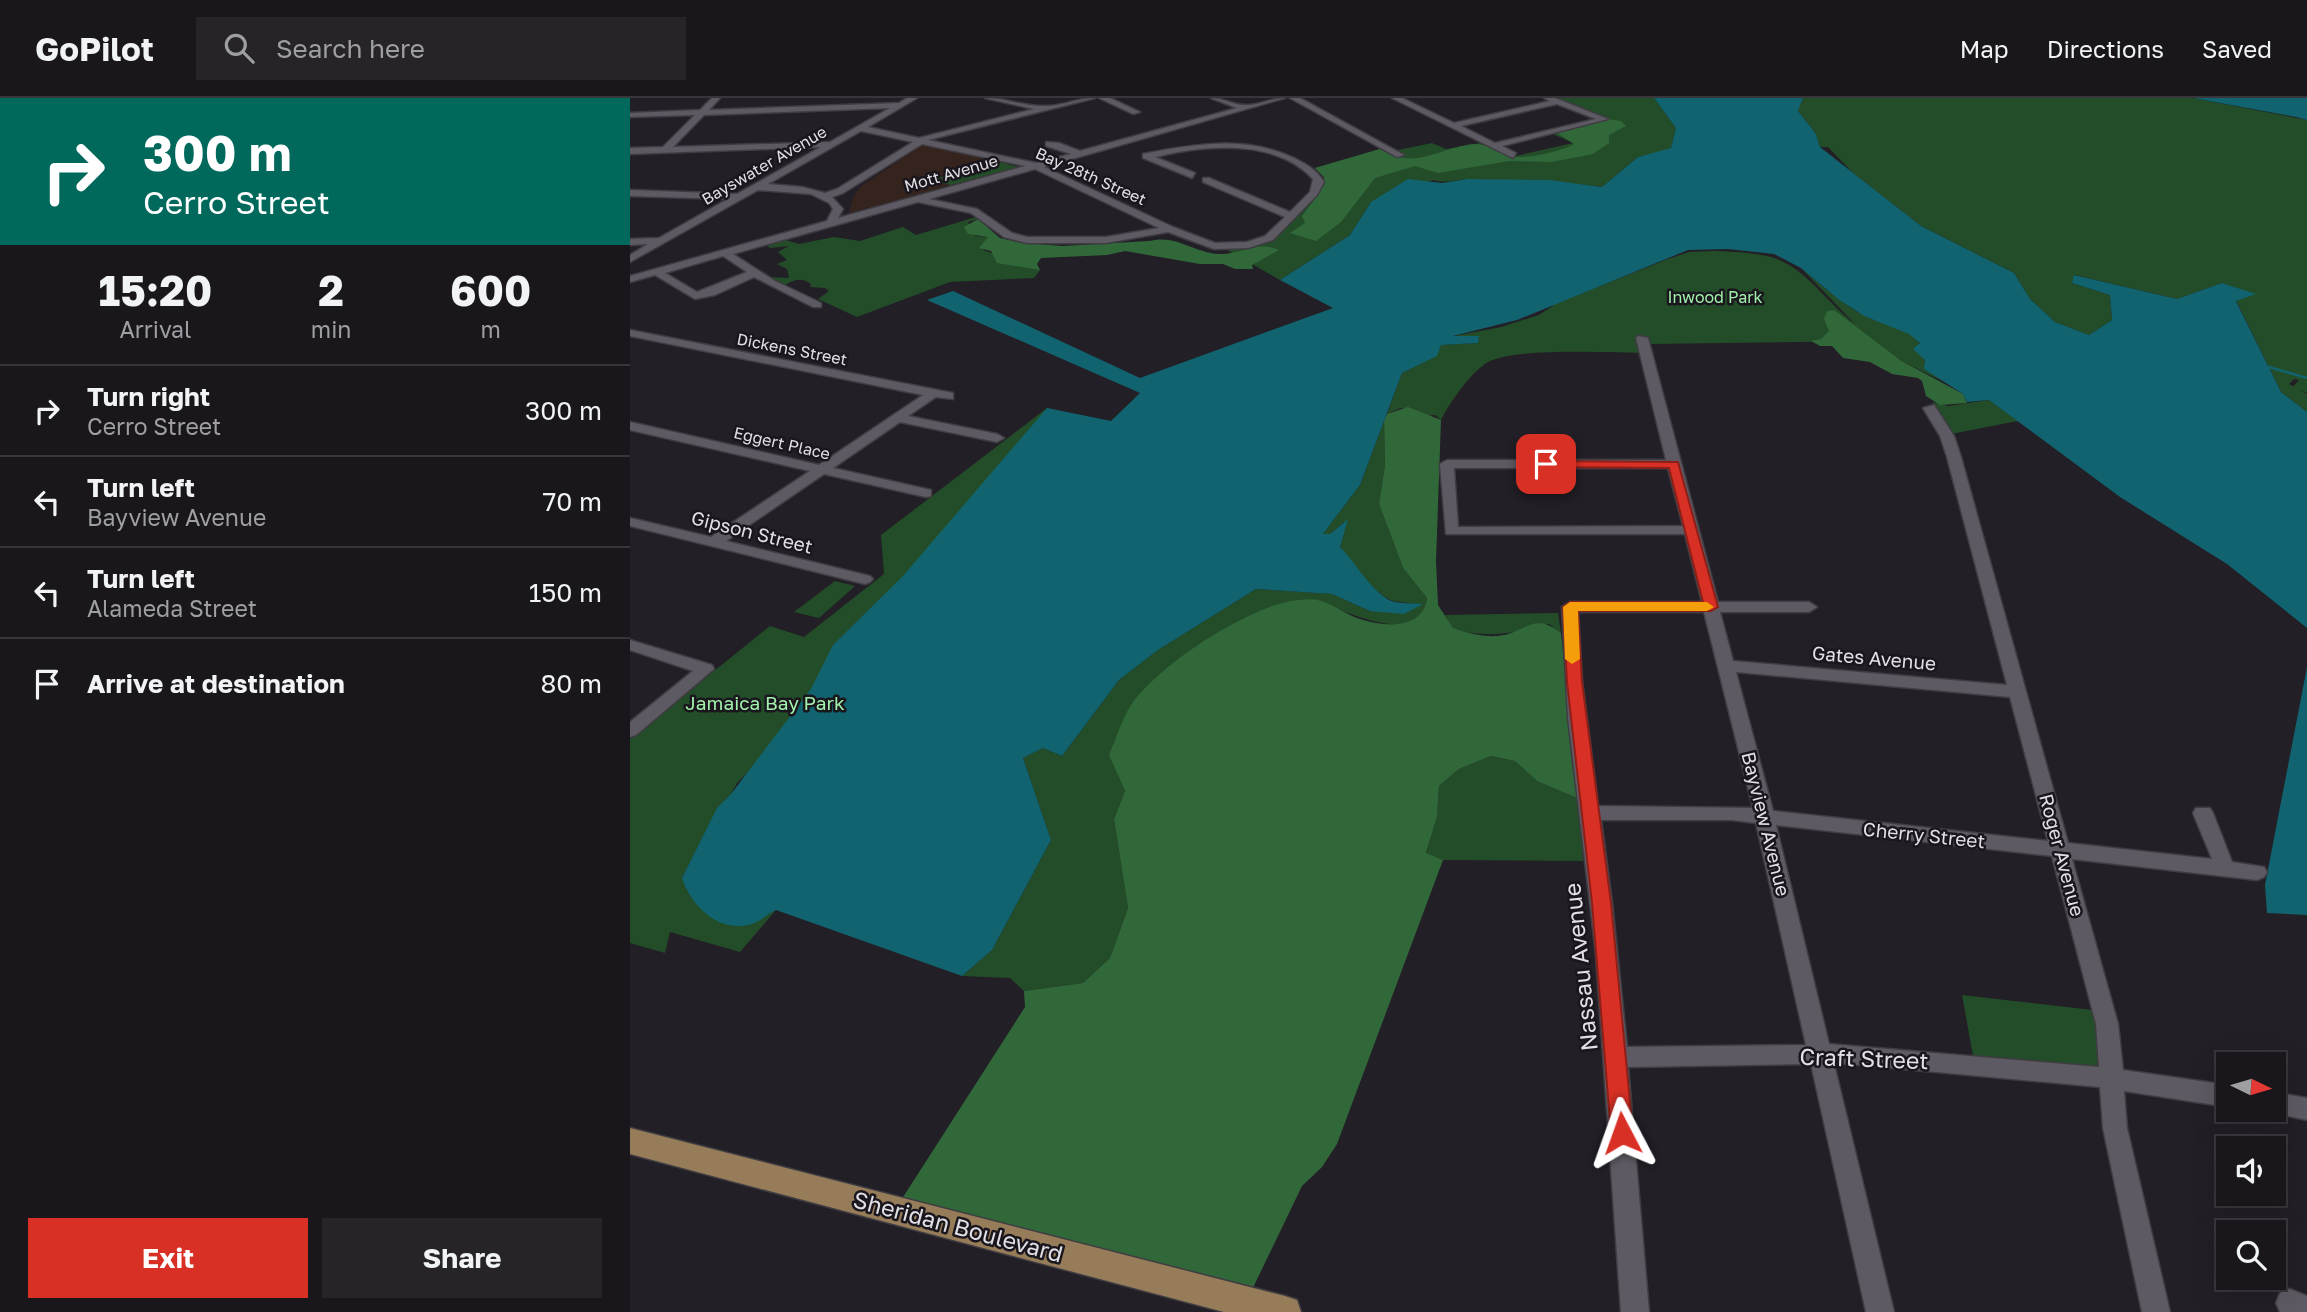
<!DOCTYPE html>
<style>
:root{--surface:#1a171c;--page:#272429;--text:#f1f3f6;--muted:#9f9fa3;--line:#38363b;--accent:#d93025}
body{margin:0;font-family:"Golos Text",sans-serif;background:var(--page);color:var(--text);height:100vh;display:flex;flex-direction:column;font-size:26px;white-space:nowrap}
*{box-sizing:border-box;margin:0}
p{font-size:23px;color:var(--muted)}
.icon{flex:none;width:38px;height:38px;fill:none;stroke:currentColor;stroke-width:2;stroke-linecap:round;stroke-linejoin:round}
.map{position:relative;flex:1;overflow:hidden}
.details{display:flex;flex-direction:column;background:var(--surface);width:630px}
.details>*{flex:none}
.hud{background:#00695c;color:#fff;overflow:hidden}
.needle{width:46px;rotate:95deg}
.buttons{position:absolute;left:1586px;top:954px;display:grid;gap:14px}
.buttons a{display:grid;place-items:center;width:70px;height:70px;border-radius:0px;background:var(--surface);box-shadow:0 7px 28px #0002,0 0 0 2px var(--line);font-size:35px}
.pin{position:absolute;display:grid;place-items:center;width:60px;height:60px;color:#fff;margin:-30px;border-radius:14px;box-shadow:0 4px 10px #0006}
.me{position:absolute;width:77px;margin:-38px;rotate:356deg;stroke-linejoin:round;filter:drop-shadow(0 0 5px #0008)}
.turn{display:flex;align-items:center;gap:24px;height:147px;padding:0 28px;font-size:32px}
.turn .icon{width:91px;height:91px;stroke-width:2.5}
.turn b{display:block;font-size:49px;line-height:60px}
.eta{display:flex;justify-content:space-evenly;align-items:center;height:119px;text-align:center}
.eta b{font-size:42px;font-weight:700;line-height:49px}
.action{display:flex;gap:14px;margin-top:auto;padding:14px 28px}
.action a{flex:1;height:80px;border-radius:0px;background:var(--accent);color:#fff;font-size:28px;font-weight:700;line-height:80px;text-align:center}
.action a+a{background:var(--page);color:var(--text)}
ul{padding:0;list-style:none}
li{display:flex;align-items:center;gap:21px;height:91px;padding:0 28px;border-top:2px solid var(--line)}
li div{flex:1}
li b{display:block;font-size:26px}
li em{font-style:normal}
header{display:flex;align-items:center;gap:42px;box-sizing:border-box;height:98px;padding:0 35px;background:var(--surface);border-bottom:2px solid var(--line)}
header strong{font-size:33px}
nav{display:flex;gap:38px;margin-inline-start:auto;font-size:24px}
.search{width:490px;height:63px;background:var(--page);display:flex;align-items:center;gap:18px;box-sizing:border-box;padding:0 24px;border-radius:0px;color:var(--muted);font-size:26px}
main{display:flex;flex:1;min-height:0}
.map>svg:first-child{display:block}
.education{fill:#35231d}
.green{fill:#234d29}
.forest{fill:#31683a}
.water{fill:#11636f}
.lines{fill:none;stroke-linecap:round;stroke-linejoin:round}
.stream{stroke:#11636f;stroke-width:2.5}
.minor-casing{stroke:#3f3d42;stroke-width:3}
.major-casing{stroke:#3f3d42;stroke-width:3}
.minor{fill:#5e5a63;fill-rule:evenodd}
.major{fill:#967c59;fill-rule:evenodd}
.route{fill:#d93025;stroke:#8d1f18;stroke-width:2}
.slow{fill:#f59e0b}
.labels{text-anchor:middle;stroke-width:5;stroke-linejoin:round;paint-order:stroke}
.far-street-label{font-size:16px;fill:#e2e0e5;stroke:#19161d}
.far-park-label{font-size:16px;fill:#a2f1ab;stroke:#19161d}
.street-label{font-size:19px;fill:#e2e0e5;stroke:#19161d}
.park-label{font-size:19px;fill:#a2f1ab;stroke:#19161d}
.near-street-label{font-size:23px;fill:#e2e0e5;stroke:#19161d}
</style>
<header>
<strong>GoPilot</strong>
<div class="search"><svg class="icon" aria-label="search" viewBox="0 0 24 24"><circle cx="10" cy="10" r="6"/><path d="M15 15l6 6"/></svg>Search here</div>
<nav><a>Map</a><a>Directions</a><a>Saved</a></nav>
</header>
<main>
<section class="details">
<div class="hud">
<div class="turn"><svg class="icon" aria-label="right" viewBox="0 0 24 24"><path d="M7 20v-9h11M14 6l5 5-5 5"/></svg><div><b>300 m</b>Cerro Street</div></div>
</div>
<div class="eta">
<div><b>15:20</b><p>Arrival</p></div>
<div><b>2</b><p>min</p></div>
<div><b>600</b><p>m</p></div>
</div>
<ul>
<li><svg class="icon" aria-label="right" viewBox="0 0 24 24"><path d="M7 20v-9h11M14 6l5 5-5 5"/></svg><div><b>Turn right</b><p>Cerro Street</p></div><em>300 m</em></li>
<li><svg class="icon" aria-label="left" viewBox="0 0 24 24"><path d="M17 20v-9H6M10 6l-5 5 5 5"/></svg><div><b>Turn left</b><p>Bayview Avenue</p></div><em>70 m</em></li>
<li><svg class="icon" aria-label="left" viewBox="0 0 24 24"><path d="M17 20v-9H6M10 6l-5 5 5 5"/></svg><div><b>Turn left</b><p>Alameda Street</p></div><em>150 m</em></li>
<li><svg class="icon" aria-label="arrive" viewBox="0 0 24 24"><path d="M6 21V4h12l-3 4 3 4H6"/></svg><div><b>Arrive at destination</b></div><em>80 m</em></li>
</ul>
<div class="action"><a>Exit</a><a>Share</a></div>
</section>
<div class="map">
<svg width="1677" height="1214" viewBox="0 0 1677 1214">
<rect width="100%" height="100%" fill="#221f26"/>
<path class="education" d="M292 47 357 61 302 83 321 87 219 115 224 97 230 89Z"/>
<g class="green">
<path d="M924 0H1024L1046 30 1041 51 1008 59 972 89C928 83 885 82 840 81 827 81 816 86 803 82L741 104 720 137 650 182 594 150 628 147 645 140 694 87V79L685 70 750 51 763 58 773 57 768 52 802 45 816 51 850 45 881 59 943 45 923 36 979 21Z"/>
<path d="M1173 0H1563L1677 22V295L1663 289 1669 282 1664 281 1659 286 1677 296V314L1651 294 1606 202 1624 196 1592 185 1547 201 1445 177 1442 185 1480 197 1482 222 1459 237 1425 224 1400 201 1384 175 1291 128 1223 75 1198 49H1190L1186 36 1168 13Z"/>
<path d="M357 61 389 69 321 87 301 83Z"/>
<path d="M346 119 348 121 338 124 345 138 360 139 353 152 410 172 404 180 320 184 227 219 188 201 199 193 195 190 180 189 181 186C173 179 162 181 154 188L139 179 159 180 157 171 147 166 157 162 148 154 159 148 140 150 136 147 155 142 169 146 204 139 230 143 273 129 286 137Z"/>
<path d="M1084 153C1104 154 1125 154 1144 160 1176 170 1198 206 1224 225L1171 170C1190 186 1209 203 1231 216 1249 226 1277 228 1289 245 1294 252 1295 262 1295 271L1314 284 1270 262 1241 243 1017 246 1019 255C983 255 886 249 858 264 841 274 820 304 811 322L805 317 796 318 771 310 757 316 772 275 806 258 811 247 847 245 849 239H819L871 229 909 217 927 205 1038 161 1059 154Z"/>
<path d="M1359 302 1388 323 1321 336 1302 304 1318 308Z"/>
<path d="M417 310 477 323 170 652 119 673 107 685 101 696 87 711 52 780 121 826 146 812 110 854 40 834 35 855 0 845V641L140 528 174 539 254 476 251 437Z"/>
<path d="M754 323 755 367 749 406 773 470 797 500C791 551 715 514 688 502L479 656 495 693 484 721 498 810 480 860 453 885 394 893 380 880 332 878 362 852 421 742 393 660 413 650 432 658 489 582 528 552 626 491 702 496 740 513 791 507C783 505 773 505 764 503 746 499 720 463 710 449L716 426 714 424 700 436H693L730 387Z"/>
<path d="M205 483 225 488 189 520 164 514Z"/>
<path d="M928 515 931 535 919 526C882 535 861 541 823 531L815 517Z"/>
<path d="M861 658 885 663 907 683 949 701 953 763 813 762 796 756 807 719 809 688 829 671Z"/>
<path d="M1332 897 1471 913 1479 979 1344 963Z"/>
</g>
<g class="forest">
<path d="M978 21 991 23 996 28 979 37V45L963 56 922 64 879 63 808 75 785 68 745 80 711 124 686 143 660 135 675 125 672 118 690 94 694 79 685 70 750 51C786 73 807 50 844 46 856 45 869 55 881 58 892 62 935 53 944 46L927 35Z"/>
<path d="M348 121 370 140 391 145 433 148 519 143C546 136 562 154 589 156 611 157 627 142 649 152L622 167 623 171H605L593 166H570L495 153 477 157 411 160 407 166 410 172 367 165 361 153 349 150 358 139 338 136 334 129Z"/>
<path d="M1204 212 1270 262 1333 296 1337 305 1310 307 1296 298 1292 283 1288 280 1262 276 1240 264 1213 260 1202 248H1190L1181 243 1191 241 1199 233 1194 221 1197 213Z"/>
<path d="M778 309 811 322 806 463 808 507 823 530C838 535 852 539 868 538 896 535 903 513 931 535L949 701 907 683 885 663 861 658 829 671 809 688 807 719 796 755 813 762 707 1046 692 1069 672 1088 619 1198 268 1107 395 909 394 893 453 885 480 860 498 810 484 721 495 693 479 657C486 641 492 621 501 607 529 567 613 512 661 503 668 502 680 501 688 502 701 505 714 515 727 520 752 529 793 533 797 500L773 470 749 406 755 367 754 323 757 316Z"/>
</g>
<g class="water">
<path d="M1024 0H1173L1168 13 1186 36 1190 49 1291 128 1384 175 1400 201 1425 224 1459 237 1482 222 1480 197 1442 185 1444 177 1547 201 1592 185 1626 196 1606 203 1651 294 1677 314V530L1597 466 1490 399 1359 302 1337 304 1333 296 1294 271 1295 262 1283 251 1290 245 1279 236 1234 218 1208 201 1171 170 1144 156 1098 151 1058 152 887 222 823 238H849L848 245 811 247 807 258 772 275 730 387 693 436H700L718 421 710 449C726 465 738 489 759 502 768 506 783 505 793 506L774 516 740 513 702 496 626 491 528 552 489 582 432 658 413 650 393 660 421 742 362 852 332 878 146 812C138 816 130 823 122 826 89 836 61 808 52 780L87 710 101 696 181 591 203 547 273 478 417 310 481 323 510 295 297 202 323 193 510 280 703 210 650 182 720 137 741 104 778 81 812 85 837 81 919 82 972 89 1008 59 1041 50 1046 30Z"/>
<path d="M1563 0H1677V22L1666 19Z"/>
<path d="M1677 569V817L1637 815 1635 787Z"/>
</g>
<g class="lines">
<path class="stream" d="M1639 269 1677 280"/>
<defs>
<g id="minor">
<path d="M82 0H90L79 12 269 5 277 0H287L238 29 289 40 404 11 355 0C375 0 396 9 416 8 432 8 448 0 465 0L298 42 406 65 441 56 416 48V44L429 45 450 53 607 10 581 0C593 0 603 7 615 7 628 8 641 0 655 0L414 69 543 129 585 145 617 144 635 138 655 119 573 84V80H579L660 114 680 94 683 81C646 40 573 47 525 59L565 75 562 80 513 60V56C564 46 615 37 664 60 676 66 687 72 694 84L687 97 643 142 618 150 584 151 538 134 476 145H397L374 139 341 115 288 104 103 156 145 183 191 205V209H183L124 179 85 197 65 201 25 177 0 184V178L197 123 203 111 199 105 181 96 128 92 0 164V157L18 146 0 147V141L29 140 98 101 0 98V92L107 96 191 49 0 56V50L33 49 65 17 0 19V15L70 12ZM260 10 200 44 43 49 74 17ZM231 33 283 44 207 91 195 95 172 89 138 86ZM292 46 395 68 208 120 213 111 202 99 213 95ZM405 71 529 130 476 139H397L382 135 347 111 299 101ZM93 158 117 174 67 194 35 175Z"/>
<path d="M469 0H480L510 14 503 16Z"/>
<path d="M660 0H670L774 57 767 59Z"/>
<path d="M762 0H772L824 25 920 3 914 0H925L978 21 872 48 886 55 883 60ZM927 6 966 21 865 45 831 28Z"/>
<path d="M0 232 323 295V301L306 299 278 318 367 336 374 340 367 344 270 324 203 370 301 392V398L296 399 194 376 96 443 240 478 243 481 240 484 235 486 0 428V420L81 439 180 373 0 332V324L189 367 293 297 0 238Z"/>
<path d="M1008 238 1018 240 1088 504H1179L1187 509 1179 514H1090L1103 563 1377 587 1317 359 1310 338 1293 310 1304 307 1324 338 1331 359 1438 745 1582 761 1563 715 1566 710H1580L1583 715 1602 764 1634 769 1637 774 1634 779 1627 782 1442 761 1488 926 1493 972 1598 987V1009L1494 993 1497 1030 1540 1214H1512L1473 1030 1470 989 1219 966H1204L1264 1214H1236L1181 966 998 969 1019 1214H991L966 856 938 620 932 509 940 504H1072L1055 436H816L810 366 817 362H1036L1006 240ZM824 370H1038L1053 428 828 429ZM948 514H1074L1123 710 968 708 952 583ZM1106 574 1380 599 1418 743 1143 713ZM971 722H1102L1126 725 1176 947 997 949 982 805ZM1146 727 1422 758 1466 926 1469 969 1199 946Z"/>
<path d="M0 542 82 567 84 571 6 637 0 639V624L63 573 0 552Z"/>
<path d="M1643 994 1677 1000V1022L1635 1013 1643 1012Z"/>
<path d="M1660 1191 1677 1198V1214H1650L1646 1205 1650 1195Z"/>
</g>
<path id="major" d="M0 1030 655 1198 667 1202 671 1214H594L0 1056Z"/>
</defs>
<use href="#minor" class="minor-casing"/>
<use href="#major" class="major-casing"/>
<use href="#minor" class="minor"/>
<use href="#major" class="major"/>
</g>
<path class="route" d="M916 363 1048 364 1088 509 1081 513H948L952 584 981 805 1003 1035 1000 1043 992 1046 984 1043 981 1035 962 805 937 584 933 509 940 504H1073L1039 370 912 369V364Z"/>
<path class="slow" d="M940 504H1077L1084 509 1077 513H948L950 561 942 566 935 561 933 509Z"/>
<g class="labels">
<g class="far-street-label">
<text transform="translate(134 67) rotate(-30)" y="6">Bayswater Avenue</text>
<text transform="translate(321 75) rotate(-16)" y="6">Mott Avenue</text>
<text transform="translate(461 78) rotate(24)" y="6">Bay 28th Street</text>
<text transform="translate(162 251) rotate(11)" y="6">Dickens Street</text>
<text transform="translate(152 345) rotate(13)" y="6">Eggert Place</text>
</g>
<g class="far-park-label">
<text x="1085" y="205">Inwood Park</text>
</g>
<g class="street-label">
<text transform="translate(122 434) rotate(14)" y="7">Gipson Street</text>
<text transform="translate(1244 560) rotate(5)" y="7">Gates Avenue</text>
<text transform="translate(1136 726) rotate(76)" y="7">Bayview Avenue</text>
<text transform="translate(1294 737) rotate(6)" y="7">Cherry Street</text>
<text transform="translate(1432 757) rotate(75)" y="7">Roger Avenue</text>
</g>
<g class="park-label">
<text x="135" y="612">Jamaica Bay Park</text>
</g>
<g class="near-street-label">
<text transform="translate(951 869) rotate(-96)" y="8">Nassau Avenue</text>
<text transform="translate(1234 961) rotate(2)" y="8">Craft Street</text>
<text transform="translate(328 1129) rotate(15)" y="8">Sheridan Boulevard</text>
</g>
</g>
</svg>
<div class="buttons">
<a><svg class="needle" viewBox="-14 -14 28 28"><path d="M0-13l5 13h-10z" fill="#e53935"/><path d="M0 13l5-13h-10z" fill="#9f9fa3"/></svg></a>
<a><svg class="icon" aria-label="sound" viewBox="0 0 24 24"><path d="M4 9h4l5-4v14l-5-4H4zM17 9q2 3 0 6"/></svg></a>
<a><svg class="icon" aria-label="search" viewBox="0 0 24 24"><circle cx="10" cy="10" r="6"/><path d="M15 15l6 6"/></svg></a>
</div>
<div class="pin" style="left:916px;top:366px;background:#d93025"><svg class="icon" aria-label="arrive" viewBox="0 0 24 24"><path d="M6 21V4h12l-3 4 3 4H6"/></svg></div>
<svg class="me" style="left:992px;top:1035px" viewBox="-20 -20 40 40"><path d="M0-17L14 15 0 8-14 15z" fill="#d93025" stroke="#fff" stroke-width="4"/></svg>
</div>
</main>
